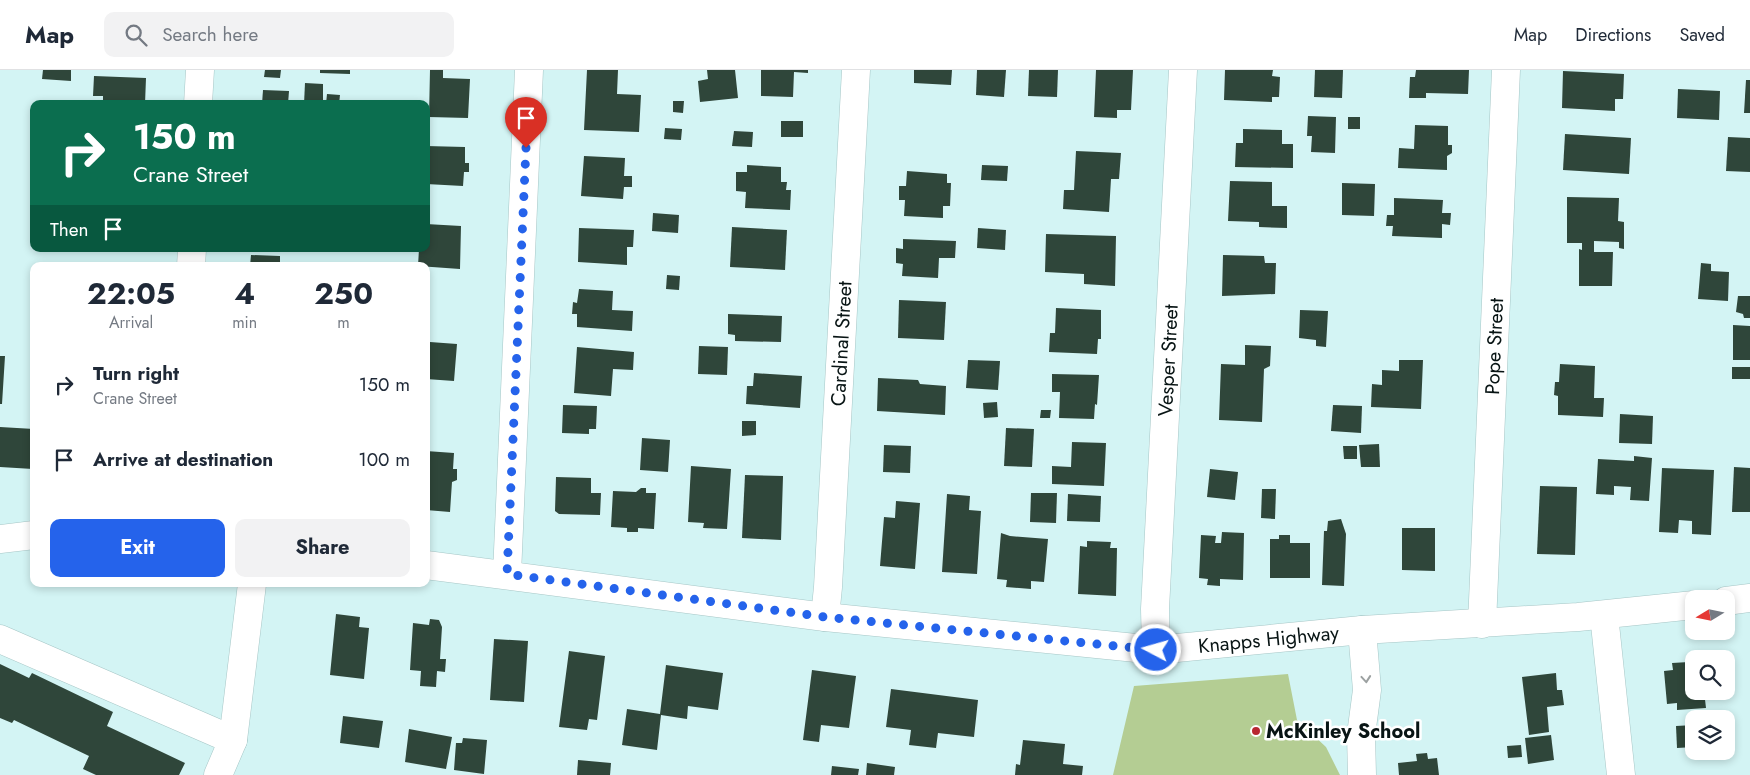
<!DOCTYPE html>
<style>
:root{--surface:#fff;--page:#f2f2f3;--text:#1f2937;--muted:#747a83;--line:#e0e1e3;--accent:#2563eb}
body{margin:0;font-family:Jost,sans-serif;background:var(--page);color:var(--text);height:100vh;display:flex;flex-direction:column;font-size:19px;white-space:nowrap}
*{box-sizing:border-box;margin:0}
p{font-size:16px;color:var(--muted)}
.icon{flex:none;width:28px;height:28px;fill:none;stroke:currentColor;stroke-width:2;stroke-linecap:round;stroke-linejoin:round}
.map{position:relative;flex:1;overflow:hidden}
.side{position:absolute;left:30px;top:192px;width:400px;height:325px;display:flex;flex-direction:column;background:var(--surface);border-radius:10px;box-shadow:0 2px 8px #0003}
.side>*{flex:none}
.banner{position:absolute;left:30px;top:30px;width:400px;height:152px;border-radius:10px;box-shadow:0 2px 8px #0003;background:#0b6e4f;color:#fff;overflow:hidden}
.needle{width:32px;rotate:260deg}
.buttons{position:absolute;left:1685px;top:520px;display:grid;gap:10px}
.buttons a{display:grid;place-items:center;width:50px;height:50px;border-radius:10px;background:var(--surface);box-shadow:0 2px 8px #0003;font-size:25px}
.pin{position:absolute;display:grid;place-items:center;width:42px;height:42px;color:#fff;margin:-51px -21px;border-radius:50% 50% 50% 0;rotate:-45deg;box-shadow:0 0 5px #0007}
.pin .icon{rotate:45deg}
.me{position:absolute;width:55px;margin:-28px;rotate:276deg;stroke-linejoin:round;filter:drop-shadow(0 0 4px #0008)}
.turn{display:flex;align-items:center;gap:18px;height:105px;padding:0 20px;font-size:22px}
.turn .icon{width:65px;height:65px;stroke-width:2.5}
.turn b{display:block;font-size:35px;line-height:42px}
.then{display:flex;align-items:center;height:48px;padding:0 20px;background:#0003;gap:10px;font-size:19px}
.eta{display:flex;justify-content:space-evenly;align-items:center;height:85px;text-align:center}
.eta b{font-size:30px;font-weight:700;line-height:35px}
.button{display:flex;gap:10px;margin-top:auto;padding:10px 20px}
.button a{flex:1;height:58px;border-radius:10px;background:var(--accent);color:#fff;font-size:20px;font-weight:700;line-height:58px;text-align:center}
.button a+a{background:var(--page);color:var(--text)}
ul{padding:0;list-style:none}
li{display:flex;align-items:center;gap:15px;height:75px;padding:0 20px}
li div{flex:1}
li b{display:block;font-size:19px}
li em{font-style:normal}
header{display:flex;align-items:center;gap:30px;box-sizing:border-box;height:70px;padding:0 25px;background:var(--surface);border-bottom:1px solid var(--line)}
header strong{font-size:24px}
nav{display:flex;gap:28px;margin-inline-start:auto;font-size:18px}
.search{width:350px;height:45px;background:var(--page);display:flex;align-items:center;gap:12px;box-sizing:border-box;padding:0 18px;border-radius:10px;color:var(--muted);font-size:19px}
.map>svg:first-child{display:block}
.green{fill:#b4cd93}
.building{fill:#2f463a}
.lines{fill:none;stroke-linecap:round;stroke-linejoin:round}
.minor-casing{stroke:#a6c6c6;stroke-width:29}
.minor{stroke:#fff;stroke-width:28}
.oneway{stroke:#9ca1a1}
.route{stroke:#2563eb;stroke-width:9;stroke-dasharray:0 16.2}
.poi-dot{fill:#b82731;stroke:#fff;stroke-width:2}
.labels{text-anchor:middle;stroke-width:5;stroke-linejoin:round;paint-order:stroke}
.street-label{font-size:20px;fill:#081414;stroke:#fff}
.poi-label{font-size:20px;font-weight:bold;fill:#081414;stroke:#fff;text-anchor:start}
</style>
<header>
<strong>Map</strong>
<div class="search"><svg class="icon" aria-label="search" viewBox="0 0 24 24"><circle cx="10" cy="10" r="6"/><path d="M15 15l6 6"/></svg>Search here</div>
<nav><a>Map</a><a>Directions</a><a>Saved</a></nav>
</header>
<div class="map">
<svg width="1750" height="705" viewBox="0 0 1750 705">
<rect width="100%" height="100%" fill="#d3f4f4"/>
<path class="green" d="M1288 604 1297 650 1326 677 1340 705H1113L1134 616Z"/>
<g class="building">
<path d="M43 0H71V11L42 9Z"/>
<path d="M265 0H281L280 8 264 7Z"/>
<path d="M320 0H350V4L320 3Z"/>
<path d="M430 0H443V8L470 9 468 48 429 47Z"/>
<path d="M587 0H618L617 24 641 25 639 62 584 60Z"/>
<path d="M707 0H735L738 28 700 32 698 11 708 9Z"/>
<path d="M761 0H808V3L794 2 793 27 761 26Z"/>
<path d="M914 0H952L951 15 914 13Z"/>
<path d="M977 0H1006L1004 27 976 25Z"/>
<path d="M1029 0H1058L1057 27 1028 26Z"/>
<path d="M1096 0H1133L1131 40H1117V48L1094 47Z"/>
<path d="M1225 0H1273L1272 6 1280 7 1279 27H1272V32L1224 30Z"/>
<path d="M1315 0H1343L1342 28 1314 27Z"/>
<path d="M1416 0H1469L1468 24 1426 23V28H1409L1410 7H1415Z"/>
<path d="M1563 1 1624 4 1623 29H1615V41L1562 38Z"/>
<path d="M94 6 146 8 145 34H103V26H93Z"/>
<path d="M1746 10H1750V43H1744Z"/>
<path d="M305 13 323 14V34H304Z"/>
<path d="M1678 19 1720 21 1719 50 1677 48Z"/>
<path d="M263 20 289 21 288 34H262Z"/>
<path d="M327 24 340 25 339 34H326Z"/>
<path d="M673 31H684L683 43 673 42Z"/>
<path d="M1308 46 1336 47 1335 83 1311 82 1312 66H1307Z"/>
<rect x="1348" y="47" width="12" height="12"/>
<rect x="781" y="51" width="22" height="16"/>
<path d="M1415 55 1448 56V75H1452V83L1447 86V100L1398 98 1399 78 1414 79Z"/>
<path d="M665 58 682 59 681 70 664 69Z"/>
<path d="M1243 59 1282 60V74H1293V98L1235 97 1236 73H1243Z"/>
<path d="M734 61 753 62 752 77 732 76Z"/>
<path d="M1565 64 1631 68 1629 104 1563 100Z"/>
<path d="M1728 67 1750 68V102L1726 101Z"/>
<path d="M426 76 465 77V93H469V102H464L463 116 426 114Z"/>
<path d="M1076 81 1121 83 1119 109H1111L1109 142 1063 139 1064 120H1074Z"/>
<path d="M584 86 625 88 624 106H632V117H624L623 129 581 126Z"/>
<path d="M747 95 781 97V112H787L786 120H791L790 140 745 138 746 122 736 121V102H747Z"/>
<path d="M982 95 1008 96 1007 111 981 110Z"/>
<path d="M907 101 947 104V113H951L950 136H943V148L904 146 905 130H899V116H906Z"/>
<path d="M1230 111 1272 112V136H1287V158L1259 157V152L1228 151Z"/>
<path d="M1342 113 1375 114 1374 146 1342 145Z"/>
<path d="M1567 127 1619 128 1618 151 1624 152V179L1619 178V172L1594 171V182H1613L1612 216H1579V179L1582 180V173H1567Z"/>
<path d="M1394 128 1443 130 1442 143H1451L1450 155 1442 154V168L1392 166 1393 156H1386L1387 145H1394Z"/>
<path d="M653 143 679 145 678 163 652 161Z"/>
<path d="M426 154 461 156 460 199 418 196 419 179H426Z"/>
<path d="M732 157 787 160 785 200 730 197Z"/>
<path d="M579 158 634 160 633 177H627V195L578 192Z"/>
<path d="M978 158 1006 160 1005 180 977 178Z"/>
<path d="M1046 164 1116 166 1115 216 1084 214V204L1045 202Z"/>
<path d="M903 169 956 171 955 188H939L938 208 902 206 903 194 896 193V178L903 179Z"/>
<path d="M251 185 280 186V193H286V196H250Z"/>
<path d="M1223 185 1264 186 1265 193H1276L1275 224 1222 226Z"/>
<path d="M1701 193 1711 194V201L1729 202 1728 231 1698 229Z"/>
<path d="M667 205 680 206 679 220 666 219Z"/>
<path d="M579 219 613 221 612 240 633 241 632 261 577 257V244H572L573 232 577 233Z"/>
<path d="M1738 226H1750V248H1744L1743 244 1736 242Z"/>
<path d="M899 230 946 232 944 270 898 268Z"/>
<path d="M1056 238 1101 240V269H1098L1097 284 1049 282 1050 263H1055Z"/>
<path d="M1300 240 1328 241 1326 277 1316 276V270L1299 268Z"/>
<path d="M728 244 782 246 781 272 735 271V265L728 264Z"/>
<path d="M1733 255 1750 256V290H1733Z"/>
<path d="M426 269 430 272 457 274 454 311 426 309Z"/>
<path d="M1245 275 1271 276 1270 296 1264 299 1262 352 1219 350 1221 294 1245 295Z"/>
<path d="M699 276 728 277 727 305 698 304Z"/>
<path d="M577 277 634 282 633 300 613 299 611 326 574 323Z"/>
<path d="M0 286H5L2 334H0Z"/>
<path d="M968 290 1000 291 998 320 966 318Z"/>
<path d="M1399 290H1423L1421 339 1371 337 1372 314 1382 315V300L1399 301Z"/>
<path d="M1560 294 1595 296 1594 328H1604L1603 347 1558 345V326L1554 325 1555 312H1559Z"/>
<rect x="1732" y="297" width="18" height="12"/>
<path d="M754 303 802 306 800 338 746 334 747 316H753Z"/>
<path d="M1052 304 1099 305 1097 335 1095 334 1094 349 1059 348 1060 322H1052Z"/>
<path d="M878 308 918 310 920 314 946 316 945 345 877 341Z"/>
<path d="M997 332 998 347 984 348 983 333Z"/>
<path d="M563 335 597 336 596 359H589V364L562 363Z"/>
<path d="M1333 335 1362 336 1361 363 1331 361Z"/>
<path d="M1041 340H1051L1050 348H1040Z"/>
<path d="M1620 344 1653 346 1652 374 1619 373Z"/>
<path d="M742 351H756V365L742 366Z"/>
<path d="M0 357 34 359 33 399 0 397Z"/>
<path d="M1006 358 1034 359 1032 397 1004 396Z"/>
<path d="M642 368 670 370 668 402 640 400Z"/>
<path d="M1072 372 1106 373 1104 416 1052 414V396L1071 397Z"/>
<path d="M1379 374 1380 397H1361L1359 375Z"/>
<path d="M884 375 911 376 910 403 883 402Z"/>
<path d="M1343 376H1357V389H1344Z"/>
<path d="M426 381 454 383 453 399H457V410L452 412 450 442 426 440Z"/>
<path d="M1634 386 1652 388 1649 431 1630 430 1631 417 1614 416V425L1596 424 1598 389 1634 391Z"/>
<path d="M691 396 731 399 727 459 703 458 704 453 688 452Z"/>
<path d="M1734 397 1750 398V442H1732Z"/>
<path d="M1662 398 1714 400 1711 465 1692 464V451L1679 450 1678 463 1659 462Z"/>
<path d="M1210 399 1238 402 1235 430 1207 427Z"/>
<path d="M745 405 783 406 781 470 742 468Z"/>
<path d="M556 407 591 408V423H601L600 445 559 444 555 441Z"/>
<path d="M1540 416 1577 417 1575 485 1537 484Z"/>
<path d="M641 418H646V423H656L654 459 638 458V462H627V458L611 457 613 421 636 422Z"/>
<path d="M1262 419H1276L1275 449 1261 448Z"/>
<path d="M1031 423H1057L1056 453 1030 452Z"/>
<path d="M947 424 970 426 969 440 981 441 977 504 942 502Z"/>
<path d="M1068 424 1101 426 1100 452 1067 451Z"/>
<path d="M896 431 920 433 915 499 880 496 884 447 895 448Z"/>
<path d="M1341 449 1346 464 1344 516 1322 515 1324 461H1327L1328 451Z"/>
<path d="M1402 458H1435V501L1402 500Z"/>
<path d="M1222 462 1244 463 1243 510 1220 509V516L1207 515 1208 509 1199 508 1201 465 1216 466 1215 473H1221Z"/>
<path d="M1001 463 1010 466 1048 469 1044 512 1031 511V519L1006 517 1007 510 997 509Z"/>
<path d="M1279 465H1290V473H1310V508H1270V469H1279Z"/>
<path d="M1087 471 1111 472 1110 478H1117L1116 526 1078 524 1080 476 1087 477Z"/>
<path d="M336 544 360 547 359 557 369 558 364 609 330 605Z"/>
<path d="M430 549 439 550 442 557 440 589H446L445 602 437 601 436 617 420 616 421 601 410 600 413 553 429 555Z"/>
<path d="M494 569 528 571 524 632 490 630Z"/>
<path d="M569 581 605 586 597 650 589 649 587 660 559 657Z"/>
<path d="M1689 592V598H1694V621H1704L1706 638 1677 640V633L1667 634 1664 601 1673 600 1672 593Z"/>
<path d="M0 594 29 608 32 603 113 642 107 656 185 693 179 705H96L83 699 89 686 14 650 12 653 0 648Z"/>
<path d="M666 595 723 603 718 640 688 636 687 649 661 645 657 680 622 675 627 639 660 644Z"/>
<path d="M812 600 856 606 849 658 821 655 819 672 803 670Z"/>
<path d="M1556 603 1557 620H1562L1564 635 1547 637 1549 662 1529 665 1522 607Z"/>
<path d="M891 619 978 630 974 667 938 663 936 678 909 675 911 660 886 657Z"/>
<path d="M343 646 383 651 379 678 340 673Z"/>
<path d="M1694 655V677L1677 678 1676 656Z"/>
<path d="M409 659 452 667 446 699 405 692Z"/>
<path d="M1551 665 1554 690 1528 694 1525 668Z"/>
<path d="M463 668 487 670 484 704 454 700 456 673H462Z"/>
<path d="M1023 670 1065 674 1063 694 1083 696 1082 705H1015L1016 694 1020 695Z"/>
<path d="M1521 675 1522 687 1508 688 1507 676Z"/>
<path d="M1427 683 1428 689 1437 688 1439 705H1399L1398 693 1417 691 1416 684Z"/>
<path d="M578 690 611 693 610 705H577Z"/>
<path d="M867 693 895 697 894 705H866Z"/>
<path d="M832 696 859 699 858 705H831Z"/>
</g>
<g class="lines">
<defs>
<g id="minor">
<path d="M198 34 200 0"/>
<path d="M191 196 192 179"/>
<path d="M0 469 34 465"/>
<path id="s1" d="M426 495 825 547 1156 580 1362 560 1578 547 1694 535"/>
<path d="M507 504 529 0"/>
<path d="M1726 531 1750 528"/>
<path d="M1604 545 1621 705"/>
<path id="s2" d="M825 547 828 517 856 0"/>
<path id="s3" d="M1482 554 1506 0"/>
<path d="M1362 560 1367 620 1361 665 1362 705"/>
<path d="M0 569 233 670"/>
<path id="s4" d="M1156 580 1155 539 1183 0"/>
<path d="M218 705 233 670 252 514"/>
</g>
</defs>
<use href="#minor" class="minor-casing"/>
<use href="#minor" class="minor"/>
</g>
<defs><path id="oneway-chevron" d="M-2-3.5L2.5 0L-2 3.5" fill="none" stroke-width="1.6" stroke-linecap="round" stroke-linejoin="round" transform="scale(1.25)"/></defs>
<use class="oneway" href="#oneway-chevron" transform="translate(1366 609) rotate(85)"/>
<g class="lines">
<path class="route" d="M526 78 507 504 825 547 1156 580"/>
</g>
<circle class="poi-dot" cx="1256" cy="661" r="5"/>
<g class="labels">
<g class="street-label">
<text dy="7" stroke="none"><textPath href="#s2" startOffset="274">Cardinal Street</textPath></text>
<text dy="7" stroke="none"><textPath href="#s3" startOffset="278">Pope Street</textPath></text>
<text dy="7" stroke="none"><textPath href="#s4" startOffset="290">Vesper Street</textPath></text>
<text dy="7" stroke="none"><textPath href="#s1" startOffset="848">Knapps Highway</textPath></text>
</g>
<g class="poi-label">
<text x="1266" y="668">McKinley School</text>
</g>
</g>
</svg>
<div class="buttons">
<a><svg class="needle" viewBox="-14 -14 28 28"><path d="M0-13l5 13h-10z" fill="#e53935"/><path d="M0 13l5-13h-10z" fill="#747a83"/></svg></a>
<a><svg class="icon" aria-label="search" viewBox="0 0 24 24"><circle cx="10" cy="10" r="6"/><path d="M15 15l6 6"/></svg></a>
<a><svg class="icon" aria-label="layers" viewBox="0 0 24 24"><path d="M12 4l9 5-9 5-9-5zM3 14l9 5 9-5"/></svg></a>
</div>
<div class="pin" style="left:526px;top:78px;background:#d93025"><svg class="icon" aria-label="arrive" viewBox="0 0 24 24"><path d="M6 21V4h12l-3 4 3 4H6"/></svg></div>
<svg class="me" style="left:1156px;top:580px" viewBox="-20 -20 40 40"><circle r="17" fill="#2563eb" stroke="#fff" stroke-width="3"/><path d="M0-11L8 9 0 5-8 9z" fill="#fff"/></svg>
<div class="banner">
<div class="turn"><svg class="icon" aria-label="right" viewBox="0 0 24 24"><path d="M7 20v-9h11M14 6l5 5-5 5"/></svg><div><b>150 m</b>Crane Street</div></div>
<div class="then">Then<svg class="icon" aria-label="arrive" viewBox="0 0 24 24"><path d="M6 21V4h12l-3 4 3 4H6"/></svg></div>
</div>
<section class="side">
<div class="eta">
<div><b>22:05</b><p>Arrival</p></div>
<div><b>4</b><p>min</p></div>
<div><b>250</b><p>m</p></div>
</div>
<ul>
<li><svg class="icon" aria-label="right" viewBox="0 0 24 24"><path d="M7 20v-9h11M14 6l5 5-5 5"/></svg><div><b>Turn right</b><p>Crane Street</p></div><em>150 m</em></li>
<li><svg class="icon" aria-label="arrive" viewBox="0 0 24 24"><path d="M6 21V4h12l-3 4 3 4H6"/></svg><div><b>Arrive at destination</b></div><em>100 m</em></li>
</ul>
<div class="button"><a>Exit</a><a>Share</a></div>
</section>
</div>
